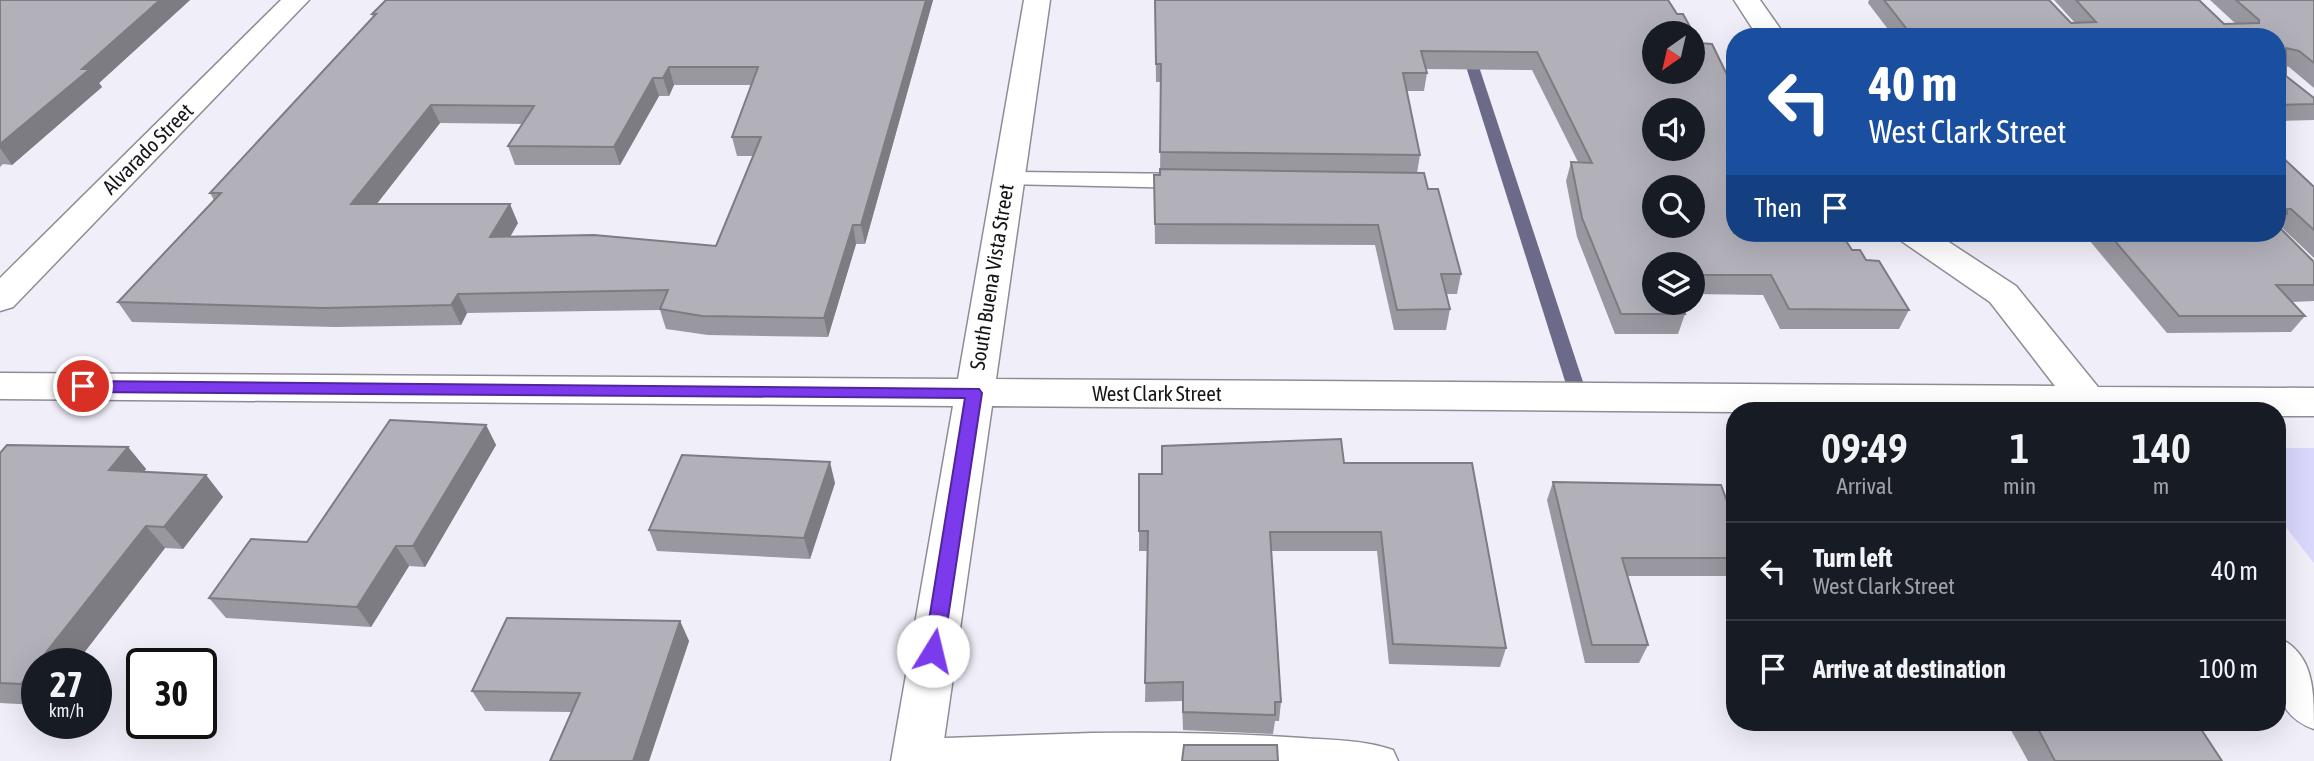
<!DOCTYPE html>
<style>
:root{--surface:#171b24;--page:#20242c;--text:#f1f3f6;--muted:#9ea1a6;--line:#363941}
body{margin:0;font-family:"Asap Condensed",sans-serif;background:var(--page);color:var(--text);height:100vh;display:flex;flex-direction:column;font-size:26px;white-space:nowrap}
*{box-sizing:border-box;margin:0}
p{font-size:23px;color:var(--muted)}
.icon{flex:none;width:38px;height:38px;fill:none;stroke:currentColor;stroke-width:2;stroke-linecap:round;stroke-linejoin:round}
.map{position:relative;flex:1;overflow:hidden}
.sheet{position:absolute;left:1726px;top:402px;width:560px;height:329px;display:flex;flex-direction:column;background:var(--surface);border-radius:28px;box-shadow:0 7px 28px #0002}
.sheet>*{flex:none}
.banner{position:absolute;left:1726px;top:28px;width:560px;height:214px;border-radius:28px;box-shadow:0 7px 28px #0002;background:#1a4fa0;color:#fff;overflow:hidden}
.needle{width:46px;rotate:214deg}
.buttons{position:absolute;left:1642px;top:21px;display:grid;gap:14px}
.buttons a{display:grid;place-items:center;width:63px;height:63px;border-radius:50%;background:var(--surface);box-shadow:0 7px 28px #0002;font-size:35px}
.speed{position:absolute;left:21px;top:648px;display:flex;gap:14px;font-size:35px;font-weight:700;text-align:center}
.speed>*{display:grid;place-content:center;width:91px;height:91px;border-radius:50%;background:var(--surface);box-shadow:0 7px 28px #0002;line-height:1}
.speed small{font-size:18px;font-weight:400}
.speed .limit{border:4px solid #111;border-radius:10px;background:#fff;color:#111}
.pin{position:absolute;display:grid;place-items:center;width:60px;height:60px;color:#fff;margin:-30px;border:4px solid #fff;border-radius:50%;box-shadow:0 2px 7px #0007}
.me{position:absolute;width:77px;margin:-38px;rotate:9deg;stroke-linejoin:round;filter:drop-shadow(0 0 5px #0008)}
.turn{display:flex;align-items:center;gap:24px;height:147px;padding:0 28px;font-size:32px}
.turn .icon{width:91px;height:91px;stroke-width:2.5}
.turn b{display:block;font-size:49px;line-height:60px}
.then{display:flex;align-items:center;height:66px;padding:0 28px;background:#0003;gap:14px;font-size:26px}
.eta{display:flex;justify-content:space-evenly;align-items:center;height:119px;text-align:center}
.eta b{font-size:42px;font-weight:600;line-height:49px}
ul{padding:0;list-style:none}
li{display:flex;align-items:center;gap:21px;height:98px;padding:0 28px;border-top:2px solid var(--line)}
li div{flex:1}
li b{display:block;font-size:26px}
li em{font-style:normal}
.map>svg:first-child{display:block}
.green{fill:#d9d7fc}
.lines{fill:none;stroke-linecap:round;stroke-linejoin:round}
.stream{fill:#6c6a89;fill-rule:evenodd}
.service-casing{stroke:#8e8d96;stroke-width:3}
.minor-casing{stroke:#8e8d96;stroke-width:3}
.service{fill:#fff;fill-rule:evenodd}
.minor{fill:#fff;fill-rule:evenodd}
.wall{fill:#9998a0;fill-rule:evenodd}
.shaded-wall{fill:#7d7c82}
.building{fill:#b2b1ba;stroke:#7d7c82;stroke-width:2;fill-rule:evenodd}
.route{fill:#7c3aed;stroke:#51269a;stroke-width:2}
.labels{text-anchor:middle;stroke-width:7;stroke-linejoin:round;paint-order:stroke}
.street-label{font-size:21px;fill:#151518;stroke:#fff}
</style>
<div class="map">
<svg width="2314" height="761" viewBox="0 0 2314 761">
<rect width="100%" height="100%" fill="#f0eff9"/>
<path class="green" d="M2277 448H2314V563L2277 516Z"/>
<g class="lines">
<path class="stream" d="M1445 0H1457L1588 397 1585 401H1573L1570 397Z"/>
<defs>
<g id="service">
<path d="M1008 172 1190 174 1201 181 1190 188 1000 184 997 179Z"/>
<path d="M1092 733C1162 732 1232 733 1302 738 1332 740 1365 740 1393 750L1398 761H903L900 754 905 743 917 739Z"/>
</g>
<g id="minor">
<path d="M281 0H309L13 307 0 311V278Z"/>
<path d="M1024 0H1050L996 379 2055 386 1990 302 1900 240 1895 233H1935L2016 286 2098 387 2314 388V416H2277V411L1734 412 992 406 941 761H891L953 406 0 399V373L958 379Z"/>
<path d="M1734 0H1760L1786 37H1758Z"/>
<path d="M2277 637C2314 653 2314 690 2314 729 2271 714 2275 676 2277 637Z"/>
</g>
</defs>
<use href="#service" class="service-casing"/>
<use href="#minor" class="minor-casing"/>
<use href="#service" class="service"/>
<use href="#minor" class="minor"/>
</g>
<g class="wall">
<path d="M0 0H190L99 83 102 87 12 165 3 164 0 167Z"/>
<path d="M933 0 865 244H856L828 337 708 335 666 329 660 310 467 313 461 325 335 327 132 322 118 302 214 200 210 193 373 17 372 14ZM674 85H752L732 137 737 156H753L716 246 510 237 518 223 376 204 440 123 522 124 508 146 515 165H620L659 96H669Z"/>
<path d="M1155 0H1668L1734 233 1852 250 1866 260 1909 310 1899 329H1780L1763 295 1692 294V264H1654L1685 314 1678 334H1615L1577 237 1566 181 1571 162H1578L1532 70 1426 69 1427 73 1424 91H1406L1420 155 1417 173 1428 189 1461 274 1457 294H1447L1450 309 1446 330H1394L1375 245 1155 244 1154 175H1160L1161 82H1156Z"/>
<path d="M1869 0H2049L2071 23H2075L2054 0H2199L2224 24H2236L2210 0H2314V88L2289 67 2286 66V76L2314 98V120L2277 121V37H1894L1868 3Z"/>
<path d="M2277 152 2314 187V258L2279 225 2278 226 2314 262V301L2292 302 2305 316 2291 332 2167 333 2089 240H2070L2065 233H2277Z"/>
<path d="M486 425 496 445 425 567 409 566 371 627 226 618 209 598 307 542Z"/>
<path d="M128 447 146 469 144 472 206 475 223 497 183 549 165 548 76 663H37V705L0 703V453Z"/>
<path d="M1344 463 1506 648 1500 667 1389 664 1377 551H1271L1281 702 1279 721H1275L1273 734 1183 730 1182 701 1145 702 1148 551H1139V531L1162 474Z"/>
<path d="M1553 482 1734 520V576H1628L1648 645 1639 663H1585L1547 500Z"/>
<path d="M835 483 810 559 657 551 649 530Z"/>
<path d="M680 621 689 641 649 761H550L571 712 485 711 472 691Z"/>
<path d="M2007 723H2197L2222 761H2028Z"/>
</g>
<g class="shaded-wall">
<path d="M160 0H190L99 83 102 87 12 165 0 148V144L82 69Z"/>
<path d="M926 0H933L865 244 861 225Z"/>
<path d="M669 67 674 85 669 96 663 78Z"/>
<path d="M653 78 659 96 620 165 614 147Z"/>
<path d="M431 105 440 123 362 223 351 204Z"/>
<path d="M510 204 518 223 499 256 490 237Z"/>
<path d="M853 225 856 244 828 337 824 318Z"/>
<path d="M458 294 467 313 461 325 451 305Z"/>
<path d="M486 425 496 445 425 567 413 546Z"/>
<path d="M128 447 146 469 128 492 109 470Z"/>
<path d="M830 462 835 483 810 559 804 538Z"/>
<path d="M206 475 223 497 183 549 164 527Z"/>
<path d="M146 526 165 548 76 663H37Z"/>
<path d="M396 546 409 566 371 627 357 607Z"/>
<path d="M680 621 689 641 649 761H633Z"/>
<path d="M37 664V699L21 684Z"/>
</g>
<g class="building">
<path d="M0 0H160L82 69H90L0 144Z"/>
<path d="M386 0H926L861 225H853L824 318 702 316 660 309 668 290 458 294 451 305 324 308 118 302 221 193H210L376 14H372ZM669 67H758L732 137H761L716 246 594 235 490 237 510 204H351L431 105 534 106 508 146 614 147 653 78H663Z"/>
<path d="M1155 0H1668L1677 14H1683L1699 43 1712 44 1734 89V233H1841L1852 250H1860L1866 260 1879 261 1909 310 1789 309 1771 275H1692V264H1654V303H1680L1685 314H1621L1582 218 1571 162 1592 163 1537 52 1421 51 1427 73H1403L1420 155 1160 152 1161 64H1156ZM1654 33H1692V72H1654ZM1654 110H1692V149H1654ZM1654 187H1692V226H1654Z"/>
<path d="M1884 0H2049L2071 23 2096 22 2076 0H2199L2224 24 2259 23V20L2236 0H2314V63L2299 51 2286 48V76L2314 98V104L2277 105V37H1913Z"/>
<path d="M2277 152 2314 187V230L2291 209H2287V214H2277Z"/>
<path d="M1160 169 1424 173 1428 189H1438L1461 274H1441L1450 309 1397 310 1378 225 1155 224 1154 175H1160Z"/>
<path d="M2277 225 2314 262V285H2276L2305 316H2179L2108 233H2277Z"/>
<path d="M390 420 486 425 413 546H396L357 607 209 598 251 539 307 542Z"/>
<path d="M1341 439 1344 463H1472L1506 648 1393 644 1381 532H1270L1281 702H1275V715L1183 712V682L1145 683 1148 531H1139V474H1162V446Z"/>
<path d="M7 445 128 447 109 470 206 475 164 527 146 526 21 684 0 683V453Z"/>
<path d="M682 455 830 462 804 538 649 530Z"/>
<path d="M1553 482 1721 485 1734 520V558H1622L1648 645H1592Z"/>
<path d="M507 618 680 621 633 761H550L580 693 472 691Z"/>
<path d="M2035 723H2197L2222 761H2055Z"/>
<path d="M1184 745H1277L1278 761H1182Z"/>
</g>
<path class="route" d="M83 381 979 389 982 393 943 651 940 657H926L924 651 965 398 83 392 75 386Z"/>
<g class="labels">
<g class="street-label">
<text transform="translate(148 149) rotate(-45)" y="7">Alvarado Street</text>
<text transform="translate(992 277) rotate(-81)" y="7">South Buena Vista Street</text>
<text x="1157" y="401">West Clark Street</text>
</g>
</g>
</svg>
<div class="buttons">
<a><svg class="needle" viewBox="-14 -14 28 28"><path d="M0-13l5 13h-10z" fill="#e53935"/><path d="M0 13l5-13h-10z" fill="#9ea1a6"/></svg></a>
<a><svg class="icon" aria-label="sound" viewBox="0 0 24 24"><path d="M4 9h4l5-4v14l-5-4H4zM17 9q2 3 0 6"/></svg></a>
<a><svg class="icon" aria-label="search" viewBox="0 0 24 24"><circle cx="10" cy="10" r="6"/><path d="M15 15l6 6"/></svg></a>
<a><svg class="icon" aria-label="layers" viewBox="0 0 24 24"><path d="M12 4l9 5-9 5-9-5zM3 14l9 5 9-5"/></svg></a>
</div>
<div class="speed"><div>27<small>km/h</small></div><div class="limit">30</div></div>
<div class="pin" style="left:83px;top:386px;background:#d93025"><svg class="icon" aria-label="arrive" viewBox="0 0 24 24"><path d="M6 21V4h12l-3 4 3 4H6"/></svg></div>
<svg class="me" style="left:933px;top:651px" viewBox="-20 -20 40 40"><circle r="19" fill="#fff"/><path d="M0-13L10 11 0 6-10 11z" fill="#7c3aed"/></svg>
<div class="banner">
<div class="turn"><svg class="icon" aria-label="left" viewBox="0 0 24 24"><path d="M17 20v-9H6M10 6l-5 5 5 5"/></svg><div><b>40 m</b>West Clark Street</div></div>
<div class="then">Then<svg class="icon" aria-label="arrive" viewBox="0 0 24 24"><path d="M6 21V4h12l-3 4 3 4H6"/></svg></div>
</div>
<section class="sheet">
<div class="eta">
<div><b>09:49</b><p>Arrival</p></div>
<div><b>1</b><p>min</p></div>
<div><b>140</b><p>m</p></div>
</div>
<ul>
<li><svg class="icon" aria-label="left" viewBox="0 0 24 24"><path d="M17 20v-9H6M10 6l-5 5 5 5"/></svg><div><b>Turn left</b><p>West Clark Street</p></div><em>40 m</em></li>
<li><svg class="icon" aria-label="arrive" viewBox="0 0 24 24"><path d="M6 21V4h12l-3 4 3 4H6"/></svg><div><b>Arrive at destination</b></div><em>100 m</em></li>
</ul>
</section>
</div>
